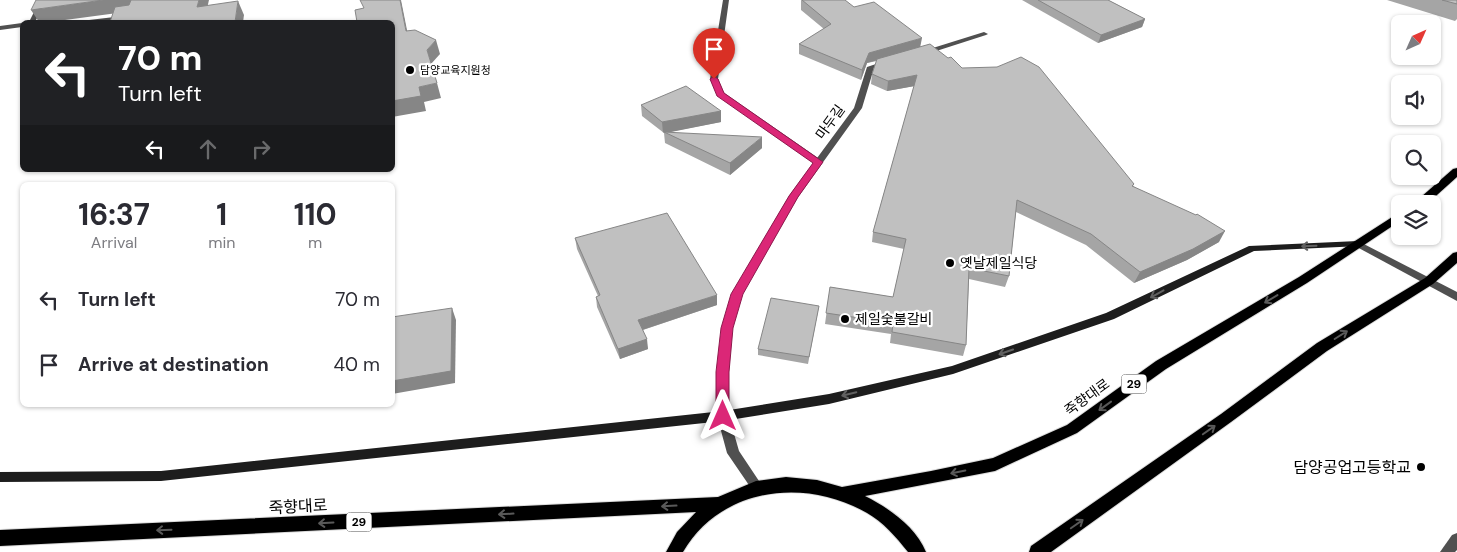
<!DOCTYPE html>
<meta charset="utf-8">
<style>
:root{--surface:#fff;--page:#f2f2f3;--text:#2b2b33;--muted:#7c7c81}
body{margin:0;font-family:"DM Sans","Noto Sans KR",sans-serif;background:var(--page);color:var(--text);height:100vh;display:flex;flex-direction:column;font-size:19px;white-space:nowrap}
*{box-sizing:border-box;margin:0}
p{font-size:16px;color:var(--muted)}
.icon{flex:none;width:28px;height:28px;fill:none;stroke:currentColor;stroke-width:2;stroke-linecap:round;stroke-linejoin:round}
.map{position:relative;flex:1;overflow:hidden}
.panel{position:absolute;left:20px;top:182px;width:375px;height:225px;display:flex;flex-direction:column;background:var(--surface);border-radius:8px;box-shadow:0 1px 4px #0004}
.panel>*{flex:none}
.guide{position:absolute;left:20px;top:20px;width:375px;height:152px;border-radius:8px;box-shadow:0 1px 4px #0004;background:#202124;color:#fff;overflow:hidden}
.needle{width:32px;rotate:45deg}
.fabs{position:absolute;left:1391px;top:15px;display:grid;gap:10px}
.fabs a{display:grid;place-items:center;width:50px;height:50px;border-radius:8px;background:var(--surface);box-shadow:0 1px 4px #0004;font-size:25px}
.pin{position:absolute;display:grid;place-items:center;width:42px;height:42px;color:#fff;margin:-51px -21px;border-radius:50% 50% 50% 0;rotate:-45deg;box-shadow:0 0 5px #0007}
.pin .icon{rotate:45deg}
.me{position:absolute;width:55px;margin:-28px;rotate:0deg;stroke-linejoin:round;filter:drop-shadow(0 0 4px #0008)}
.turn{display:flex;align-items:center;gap:18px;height:105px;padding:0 15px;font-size:22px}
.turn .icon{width:65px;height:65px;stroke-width:2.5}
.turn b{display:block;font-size:35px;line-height:42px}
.lanes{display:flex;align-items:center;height:48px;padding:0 15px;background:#0003;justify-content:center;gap:25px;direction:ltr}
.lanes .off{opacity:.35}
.eta{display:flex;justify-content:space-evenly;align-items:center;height:85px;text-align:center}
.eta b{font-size:30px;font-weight:700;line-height:35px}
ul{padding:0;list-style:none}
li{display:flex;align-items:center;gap:15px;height:65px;padding:0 15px}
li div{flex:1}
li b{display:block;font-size:19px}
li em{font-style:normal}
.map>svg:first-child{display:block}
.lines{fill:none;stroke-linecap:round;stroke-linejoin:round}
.primary-casing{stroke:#dbdbdb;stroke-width:2}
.lane{fill:#505050;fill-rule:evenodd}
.street{fill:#505050;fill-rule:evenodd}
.secondary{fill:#1d1d1d;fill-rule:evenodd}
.primary{fill:#000;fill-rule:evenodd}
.wall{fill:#a5a5a5}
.shaded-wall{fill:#868686}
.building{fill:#c0c0c0;stroke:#868686}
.oneway{stroke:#616161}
.oneway2{stroke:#595959}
.route{fill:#db2777;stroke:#8e194d}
.poi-dot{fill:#000;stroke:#fff;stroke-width:2}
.labels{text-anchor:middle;stroke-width:4.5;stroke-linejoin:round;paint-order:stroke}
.far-poi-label{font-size:11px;fill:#000;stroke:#fff;text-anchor:start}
.shield{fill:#fff;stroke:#4c4c4c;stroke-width:1}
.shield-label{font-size:12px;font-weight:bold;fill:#000}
.street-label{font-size:14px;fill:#000;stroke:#fff}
.poi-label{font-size:14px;fill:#000;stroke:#fff;text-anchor:start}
.near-poi-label{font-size:16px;fill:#000;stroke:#fff;text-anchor:end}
.near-street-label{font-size:16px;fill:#000;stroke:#fff}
</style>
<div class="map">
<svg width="1457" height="552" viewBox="0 0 1457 552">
<rect width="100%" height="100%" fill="#fff"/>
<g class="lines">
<defs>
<g id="primary">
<path d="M1457 168V177L1427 204H1413L1453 169Z"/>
<path d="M1400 212V221L1307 283 1166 369 1077 433 995 471 865 496C889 508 916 527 926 552H908C896 537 883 522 867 513 805 477 721 487 683 552H666L677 532 696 512 0 546V530L718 497 756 481 786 477 817 480 842 487 931 471 993 458 1067 425 1156 361 1299 277Z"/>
<path d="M1457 252V263L1433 284 1327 351 1231 422 1051 552H1029L1031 546 1221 414 1317 343 1425 278 1453 253Z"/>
</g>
</defs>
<use href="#primary" class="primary-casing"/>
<g class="lane">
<path d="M40 0H46L35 22H29Z"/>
<path d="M723 0H729L718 79 724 93 821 160 822 162 821 164H815L717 94 710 79Z"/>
<path d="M123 16 126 18 125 19 102 22H86L89 20Z"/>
<path d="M22 23V27L0 30V26Z"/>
<path d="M1358 241 1457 292V301L1355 246 1353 244Z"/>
<path d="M1457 533V550L1455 552H1440L1452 535Z"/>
</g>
<g class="street">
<path d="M984 32 988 34 986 35 927 54 920 52Z"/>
<path d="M888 60H891V64L874 68 862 108 798 197 742 294 732 328 729 371V416L739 451 763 487 761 491 757 493 753 491 727 453 717 416V371L722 328 732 294 789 196 854 108 867 67Z"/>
</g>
<path class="secondary" d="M1358 241 1363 244 1361 246 1254 251 1114 319 953 374 829 404 723 421 161 481 0 482V472L161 471 723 411 829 394 952 366 1106 313 1249 246Z"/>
<use href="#primary" class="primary"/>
</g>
<g class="wall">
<path d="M801 0 854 7 920 47 962 68 1134 184 1133 186 1219 242 1187 260 1134 283 1086 245 1016 212 1009 276 1005 287 969 279 966 345 963 356 890 343 891 334 825 324 830 287 893 297 904 249 872 242 873 232 914 86 887 91 871 84 872 74 877 61 867 63 861 80 799 54V44L824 29 801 10Z"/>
<path d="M1022 0H1108L1145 19 1142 27 1098 43Z"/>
<path d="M1387 0H1457V19L1455 21Z"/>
<path d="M641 105 721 111V122L669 132 762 148 730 175 665 143 664 133 642 116Z"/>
<path d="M575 238 717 305 643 330 648 349 620 359 597 307 596 297 598 296 577 249Z"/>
<path d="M819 306 808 364 758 355V349Z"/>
</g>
<g class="shaded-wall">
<path d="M103 0H135L125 12 50 22H39L31 10Z"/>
<path d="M199 0H209L204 21 197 7Z"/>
<path d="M400 0H401L410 45 406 31Z"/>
<path d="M238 1 244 15 243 22H235Z"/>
<path d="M1145 19 1142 27 1098 43 1101 35Z"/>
<path d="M922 38 920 48 867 63 861 80 862 70 869 53Z"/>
<path d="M436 40 440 54 431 64 427 50Z"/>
<path d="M917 75 915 86 887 91 888 81Z"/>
<path d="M437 83 441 98 424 102 426 111 392 117V101L419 87Z"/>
<path d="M721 111V122L666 133 664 132 663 133 662 122Z"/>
<path d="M762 137V148L730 175V163Z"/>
<path d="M1225 231 1219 242 1187 260 1134 283 1140 272Z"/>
<path d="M717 295V305L639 331 638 320Z"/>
<path d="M452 308 456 320 455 383 392 394V381Z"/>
<path d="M647 339 648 349 620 359 618 349Z"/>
</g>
<g class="building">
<path d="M36 0H103L31 10Z"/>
<path d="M131 0H199L197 7 238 1 235 22H110L115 7 129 5Z"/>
<path d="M360 0H400L406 31 415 30 436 40 427 50 437 83 419 87 421 96 392 101V22H357L355 10 364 8Z"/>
<path d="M802 0H845L854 7 874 2 922 38 869 53 862 70 799 44 831 24Z"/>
<path d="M1038 0H1108L1145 19 1101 35Z"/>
<path d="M1442 0H1457V4Z"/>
<path d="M930 44 948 58 951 57 962 68 997 67 1021 57 1039 67 1134 184 1132 186 1196 215 1197 214 1225 231 1193 249 1140 272 1091 234 1017 200 1009 276 969 268 966 345 892 332 893 323 826 313 830 287 893 297 906 239 873 232 917 75 888 81 872 74 877 59Z"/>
<path d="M686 86 721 111 662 122 641 105Z"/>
<path d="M664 132 762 137 730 163Z"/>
<path d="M667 213 717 295 638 320 647 339 618 349 596 297 600 295 575 238Z"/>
<path d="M771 298 819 306 809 357 758 349Z"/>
<path d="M452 308 451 371 392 381V317Z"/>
</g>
<defs><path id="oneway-shaft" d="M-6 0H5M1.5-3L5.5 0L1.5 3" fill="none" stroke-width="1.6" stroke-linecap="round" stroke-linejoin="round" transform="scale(1.25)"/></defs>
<g class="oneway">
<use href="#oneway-shaft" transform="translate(1309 246) rotate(178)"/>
<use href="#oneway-shaft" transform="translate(1157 294) rotate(151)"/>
<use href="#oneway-shaft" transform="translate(1006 352) rotate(161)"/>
<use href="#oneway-shaft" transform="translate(849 394) rotate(167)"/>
</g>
<g class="oneway2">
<use href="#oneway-shaft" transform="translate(1271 299) rotate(149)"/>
<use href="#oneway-shaft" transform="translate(1341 335) rotate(-32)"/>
<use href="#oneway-shaft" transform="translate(1105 406) rotate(144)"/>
<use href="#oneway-shaft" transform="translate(1209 430) rotate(-35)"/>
<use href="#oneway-shaft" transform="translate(958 472) rotate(168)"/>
<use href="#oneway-shaft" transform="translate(669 506) rotate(177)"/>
<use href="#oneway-shaft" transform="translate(506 514) rotate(177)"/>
<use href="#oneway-shaft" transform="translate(326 523) rotate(177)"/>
<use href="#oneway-shaft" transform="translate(1077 524) rotate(-35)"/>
<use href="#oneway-shaft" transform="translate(164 530) rotate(178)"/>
</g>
<path class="route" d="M714 76 718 79 724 93 823 162 798 197 743 294 733 328 729 372V416L727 420 723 421 718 420 716 416V372L721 328 731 294 789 196 813 163 717 96 710 79Z"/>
<g class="poi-dot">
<circle cx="410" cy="70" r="5"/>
<circle cx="950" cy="263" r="5"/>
<circle cx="845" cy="319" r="5"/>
<circle cx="1421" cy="467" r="5"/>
</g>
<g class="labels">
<g class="far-poi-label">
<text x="420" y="74">담양교육지원청</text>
</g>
<g class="shield">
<rect x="1121.5" y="374.5" width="25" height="19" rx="4"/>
<rect x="346.5" y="512.5" width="25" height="19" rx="4"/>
</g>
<g class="shield-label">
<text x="1134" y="388">29</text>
<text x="359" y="526">29</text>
</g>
<g class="street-label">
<text transform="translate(830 122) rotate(-54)" y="5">마두길</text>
<text transform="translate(1087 397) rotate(-36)" y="5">죽향대로</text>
</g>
<g class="poi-label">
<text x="960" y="268">옛날제일식당</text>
<text x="855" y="324">제일숯불갈비</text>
</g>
<g class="near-poi-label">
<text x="1411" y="473">담양공업고등학교</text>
</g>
<g class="near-street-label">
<text transform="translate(298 506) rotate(-3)" y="6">죽향대로</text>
</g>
</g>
</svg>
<div class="fabs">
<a><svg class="needle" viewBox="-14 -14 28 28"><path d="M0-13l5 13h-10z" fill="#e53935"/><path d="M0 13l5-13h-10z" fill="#7c7c81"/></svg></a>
<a><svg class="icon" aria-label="sound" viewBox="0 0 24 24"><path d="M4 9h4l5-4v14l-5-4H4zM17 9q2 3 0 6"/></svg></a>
<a><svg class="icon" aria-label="search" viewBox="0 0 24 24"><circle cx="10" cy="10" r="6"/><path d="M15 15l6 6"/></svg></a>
<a><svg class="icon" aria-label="layers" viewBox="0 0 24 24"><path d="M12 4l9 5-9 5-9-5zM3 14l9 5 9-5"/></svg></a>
</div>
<div class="pin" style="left:714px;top:79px;background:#d93025"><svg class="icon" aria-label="arrive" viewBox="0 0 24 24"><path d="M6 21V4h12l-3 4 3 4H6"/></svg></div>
<svg class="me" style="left:723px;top:416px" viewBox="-20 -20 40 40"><path d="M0-17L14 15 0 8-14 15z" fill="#db2777" stroke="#fff" stroke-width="4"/></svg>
<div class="guide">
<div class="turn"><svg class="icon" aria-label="left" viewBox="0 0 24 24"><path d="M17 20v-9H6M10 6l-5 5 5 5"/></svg><div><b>70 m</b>Turn left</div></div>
<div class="lanes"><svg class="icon" aria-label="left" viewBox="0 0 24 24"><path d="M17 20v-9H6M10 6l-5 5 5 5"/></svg><svg class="icon off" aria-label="ahead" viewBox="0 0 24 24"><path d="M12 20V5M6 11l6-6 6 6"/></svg><svg class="icon off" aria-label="right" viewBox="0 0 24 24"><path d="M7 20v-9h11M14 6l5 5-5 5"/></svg></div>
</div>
<section class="panel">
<div class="eta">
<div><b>16:37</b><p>Arrival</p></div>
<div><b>1</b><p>min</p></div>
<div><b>110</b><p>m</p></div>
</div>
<ul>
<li><svg class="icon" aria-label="left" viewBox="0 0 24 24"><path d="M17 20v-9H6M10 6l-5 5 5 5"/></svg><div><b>Turn left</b></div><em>70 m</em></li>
<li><svg class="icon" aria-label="arrive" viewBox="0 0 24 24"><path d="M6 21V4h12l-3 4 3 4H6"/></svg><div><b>Arrive at destination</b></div><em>40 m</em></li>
</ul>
</section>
</div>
